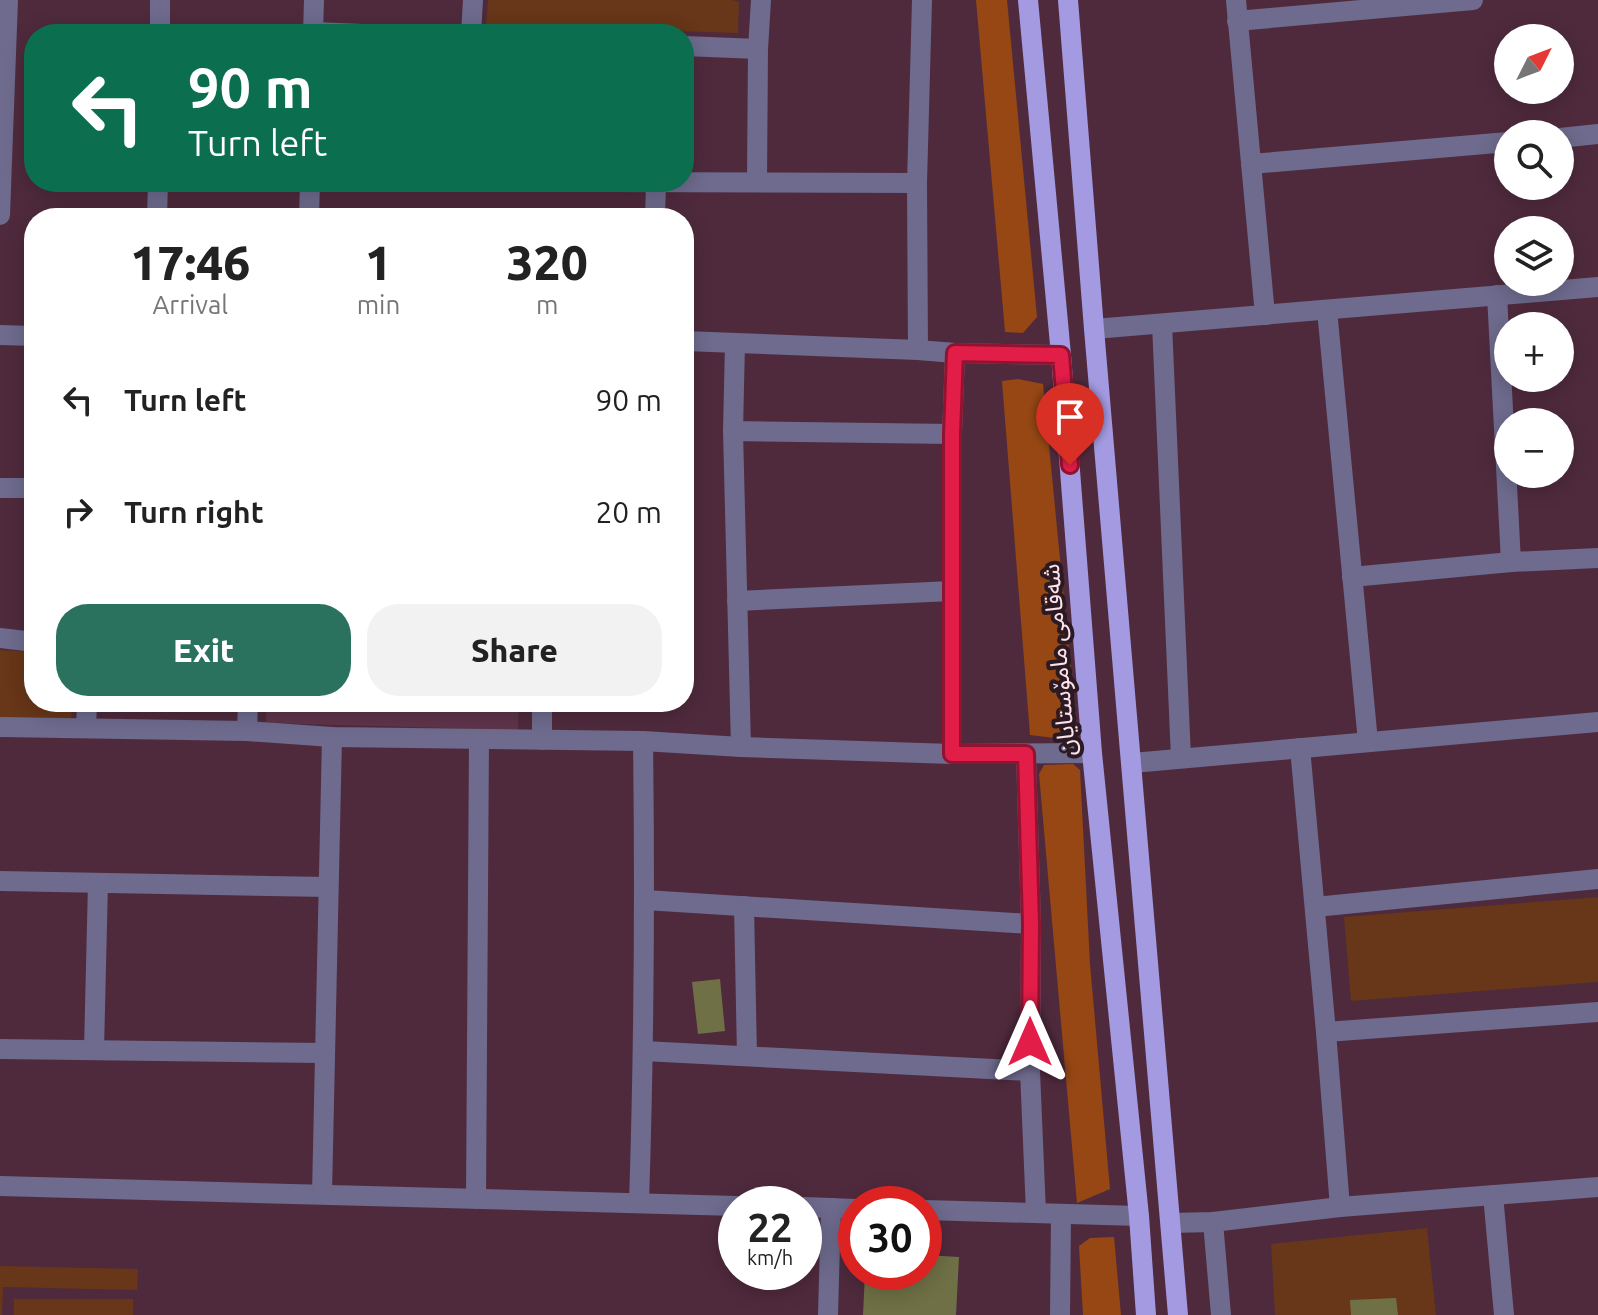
<!DOCTYPE html>
<meta charset="utf-8">
<style>
:root{--surface:#fff;--page:#f2f2f2;--text:#222;--muted:#767676;--accent:#2b725e}
body{margin:0;font-family:Ubuntu,"Noto Sans Arabic",sans-serif;background:var(--page);color:var(--text);height:100vh;display:flex;flex-direction:column;font-size:30px;white-space:nowrap}
*{box-sizing:border-box;margin:0}
p{font-size:26px;color:var(--muted)}
.icon{flex:none;width:44px;height:44px;fill:none;stroke:currentColor;stroke-width:2;stroke-linecap:round;stroke-linejoin:round}
.map{position:relative;flex:1;overflow:hidden}
.panel{position:absolute;left:24px;top:208px;width:670px;height:504px;display:flex;flex-direction:column;background:var(--surface);border-radius:32px;box-shadow:0 4px 20px #0003}
.panel>*{flex:none}
.hud{position:absolute;left:24px;top:24px;width:670px;height:168px;border-radius:32px;box-shadow:0 4px 20px #0003;background:#0b6e4f;color:#fff;overflow:hidden}
.needle{width:52px;rotate:48deg}
.tools{position:absolute;left:1494px;top:24px;display:grid;gap:16px}
.tools a{display:grid;place-items:center;width:80px;height:80px;border-radius:50%;background:var(--surface);box-shadow:0 4px 20px #0003;font-size:40px}
.speed{position:absolute;left:718px;top:1186px;display:flex;gap:16px;font-size:40px;font-weight:700;text-align:center}
.speed>*{display:grid;place-content:center;width:104px;height:104px;border-radius:50%;background:var(--surface);box-shadow:0 4px 20px #0003;line-height:1}
.speed small{font-size:20px;font-weight:400}
.speed .limit{border:12px solid #d22;background:#fff;color:#111}
.pin{position:absolute;display:grid;place-items:center;width:68px;height:68px;color:#fff;margin:-82px -34px;border-radius:50% 50% 50% 0;rotate:-45deg;box-shadow:0 0 8px #0007}
.pin .icon{rotate:45deg}
.me{position:absolute;width:88px;margin:-44px;rotate:0deg;stroke-linejoin:round;filter:drop-shadow(0 0 6px #0008)}
.turn{display:flex;align-items:center;gap:28px;height:168px;padding:0 32px;font-size:36px}
.turn .icon{width:104px;height:104px;stroke-width:2.5}
.turn b{display:block;font-size:56px;line-height:68px}
.eta{display:flex;justify-content:space-evenly;align-items:center;height:136px;text-align:center}
.eta b{font-size:48px;font-weight:800;line-height:56px}
.action{display:flex;gap:16px;margin-top:auto;padding:16px 32px}
.action a{flex:1;height:92px;border-radius:32px;background:var(--accent);color:#fff;font-size:32px;font-weight:800;line-height:92px;text-align:center}
.action a+a{background:var(--page);color:var(--text)}
ul{padding:0;list-style:none}
li{display:flex;align-items:center;gap:24px;height:112px;padding:0 32px}
li div{flex:1}
li b{display:block;font-size:30px}
li em{font-style:normal}
.map>svg:first-child{display:block}
.built{fill:#5f344b}
.green{fill:#683618}
.forest{fill:#964714}
.building{fill:#707046}
.lines{fill:none;stroke-linecap:round;stroke-linejoin:round}
.minor{stroke:#6e6b8e;stroke-width:20}
.major{stroke:#a39ae2;stroke-width:20}
.route-casing{stroke:#92132f;stroke-width:20}
.route{stroke:#e11d48;stroke-width:14}
.labels{text-anchor:middle;stroke-width:8;stroke-linejoin:round;paint-order:stroke}
.street-label{font-size:24px;fill:#fbe2ed;stroke:#2b1a22}
</style>
<div class="map">
<svg width="1598" height="1315" viewBox="0 0 1598 1315">
<rect width="100%" height="100%" fill="#4f2a3d"/>
<path class="built" d="M266 702H519L518 730 266 723Z"/>
<g class="green">
<path d="M488 0H732L739 2 738 33 486 25Z"/>
<path d="M0 650 34 652V702H72L71 722 0 718Z"/>
<path d="M1598 897V982L1351 1001 1344 917Z"/>
<path d="M1427 1228 1436 1315H1275L1271 1244Z"/>
<path d="M0 1266 138 1269 137 1290 3 1287 2 1315H0Z"/>
<rect x="14" y="1299" width="119" height="16"/>
</g>
<g class="forest">
<path d="M976 0H1007L1037 317 1023 333 1005 332Z"/>
<path d="M1018 379 1043 384 1075 713 1067 725 1055 738 1030 735 1002 381Z"/>
<path d="M1073 764 1080 770 1090 964 1110 1189 1077 1203 1039 774 1044 765Z"/>
<path d="M1114 1237 1121 1315H1083L1079 1246 1090 1238Z"/>
</g>
<g class="building">
<path d="M720 979 725 1031 698 1034 692 982Z"/>
<path d="M924 1255 959 1257 956 1315H863L865 1272H924Z"/>
<path d="M1396 1298 1398 1315H1351L1350 1300Z"/>
</g>
<g class="lines">
<g class="minor">
<path d="M1236 0 1265 315"/>
<path d="M1237 21 1473 0"/>
<path d="M313 32 363 34"/>
<path d="M160 34V0"/>
<path d="M313 34 314 0"/>
<path d="M471 34 473 0"/>
<path d="M684 46 758 49"/>
<path d="M1560 138 1598 134"/>
<path d="M1251 164 1508 142"/>
<path d="M757 181 758 49 761 0"/>
<path d="M613 182 917 183"/>
<path d="M0 215 8 0"/>
<path d="M157 218 158 182"/>
<path d="M309 218 310 182"/>
<path d="M655 218 656 184"/>
<path d="M1497 295 1511 562"/>
<path d="M1327 310 1368 742"/>
<path d="M1162 324 1181 758"/>
<path d="M1094 329 1598 287"/>
<path d="M0 335 34 336"/>
<path d="M684 341 918 350 955 353 1061 355"/>
<path d="M735 343 733 431 741 747"/>
<path d="M918 350 917 183 922 0"/>
<path d="M733 431 952 434"/>
<path d="M0 488H34"/>
<path d="M1352 577 1511 562 1598 558"/>
<path d="M737 601 952 591"/>
<path d="M0 638 34 642"/>
<path d="M542 702V740"/>
<path d="M0 727 247 731 332 737 643 741 741 747 952 754 1092 753"/>
<path d="M86 728 87 702"/>
<path d="M247 731 248 702"/>
<path d="M1300 748 1326 1032 1340 1207"/>
<path d="M952 754V434L955 353"/>
<path d="M1026 754 1031 924 1030 1071 1036 1213"/>
<path d="M1132 763 1598 722"/>
<path d="M0 881 328 887"/>
<path d="M645 900 1031 924"/>
<path d="M744 906 747 1056"/>
<path d="M1315 907 1598 879"/>
<path d="M1326 1032 1598 1012"/>
<path d="M0 1049 324 1053"/>
<path d="M94 1050 98 883"/>
<path d="M644 1051 1030 1071"/>
<path d="M0 1186 736 1206"/>
<path d="M322 1194 332 737"/>
<path d="M1493 1195 1504 1315"/>
<path d="M476 1199 479 739"/>
<path d="M639 1203C644 1049 645 895 643 741"/>
<path d="M804 1207 856 1209"/>
<path d="M924 1210 1139 1216"/>
<path d="M1213 1222 1221 1315"/>
<path d="M1171 1223 1213 1222 1340 1207 1598 1187"/>
<path d="M828 1315 831 1208"/>
<path d="M1060 1315 1061 1214"/>
</g>
<g class="major">
<path d="M1028 0 1061 355 1092 753 1139 1216 1146 1315"/>
<path d="M1068 0 1094 329 1178 1315"/>
</g>
</g>
<g class="lines">
<defs>
<path id="route" d="M1030 1042 1031 924 1026 754H952V434L955 353 1061 355 1070 465"/>
</defs>
<use href="#route" class="route-casing"/>
<use href="#route" class="route"/>
</g>
<g class="labels">
<g class="street-label">
<text transform="translate(1059 660) rotate(-95)" y="8">شەقامی مامۆستایان</text>
</g>
</g>
</svg>
<div class="tools">
<a><svg class="needle" viewBox="-14 -14 28 28"><path d="M0-13l5 13h-10z" fill="#e53935"/><path d="M0 13l5-13h-10z" fill="#767676"/></svg></a>
<a><svg class="icon" aria-label="search" viewBox="0 0 24 24"><circle cx="10" cy="10" r="6"/><path d="M15 15l6 6"/></svg></a>
<a><svg class="icon" aria-label="layers" viewBox="0 0 24 24"><path d="M12 4l9 5-9 5-9-5zM3 14l9 5 9-5"/></svg></a>
<a>+</a>
<a>−</a>
</div>
<div class="speed"><div>22<small>km/h</small></div><div class="limit">30</div></div>
<div class="pin" style="left:1070px;top:465px;background:#d93025"><svg class="icon" aria-label="arrive" viewBox="0 0 24 24"><path d="M6 21V4h12l-3 4 3 4H6"/></svg></div>
<svg class="me" style="left:1030px;top:1042px" viewBox="-20 -20 40 40"><path d="M0-17L14 15 0 8-14 15z" fill="#e11d48" stroke="#fff" stroke-width="4"/></svg>
<div class="hud">
<div class="turn"><svg class="icon" aria-label="left" viewBox="0 0 24 24"><path d="M17 20v-9H6M10 6l-5 5 5 5"/></svg><div><b>90 m</b>Turn left</div></div>
</div>
<section class="panel">
<div class="eta">
<div><b>17:46</b><p>Arrival</p></div>
<div><b>1</b><p>min</p></div>
<div><b>320</b><p>m</p></div>
</div>
<ul>
<li><svg class="icon" aria-label="left" viewBox="0 0 24 24"><path d="M17 20v-9H6M10 6l-5 5 5 5"/></svg><div><b>Turn left</b></div><em>90 m</em></li>
<li><svg class="icon" aria-label="right" viewBox="0 0 24 24"><path d="M7 20v-9h11M14 6l5 5-5 5"/></svg><div><b>Turn right</b></div><em>20 m</em></li>
</ul>
<div class="action"><a>Exit</a><a>Share</a></div>
</section>
</div>
